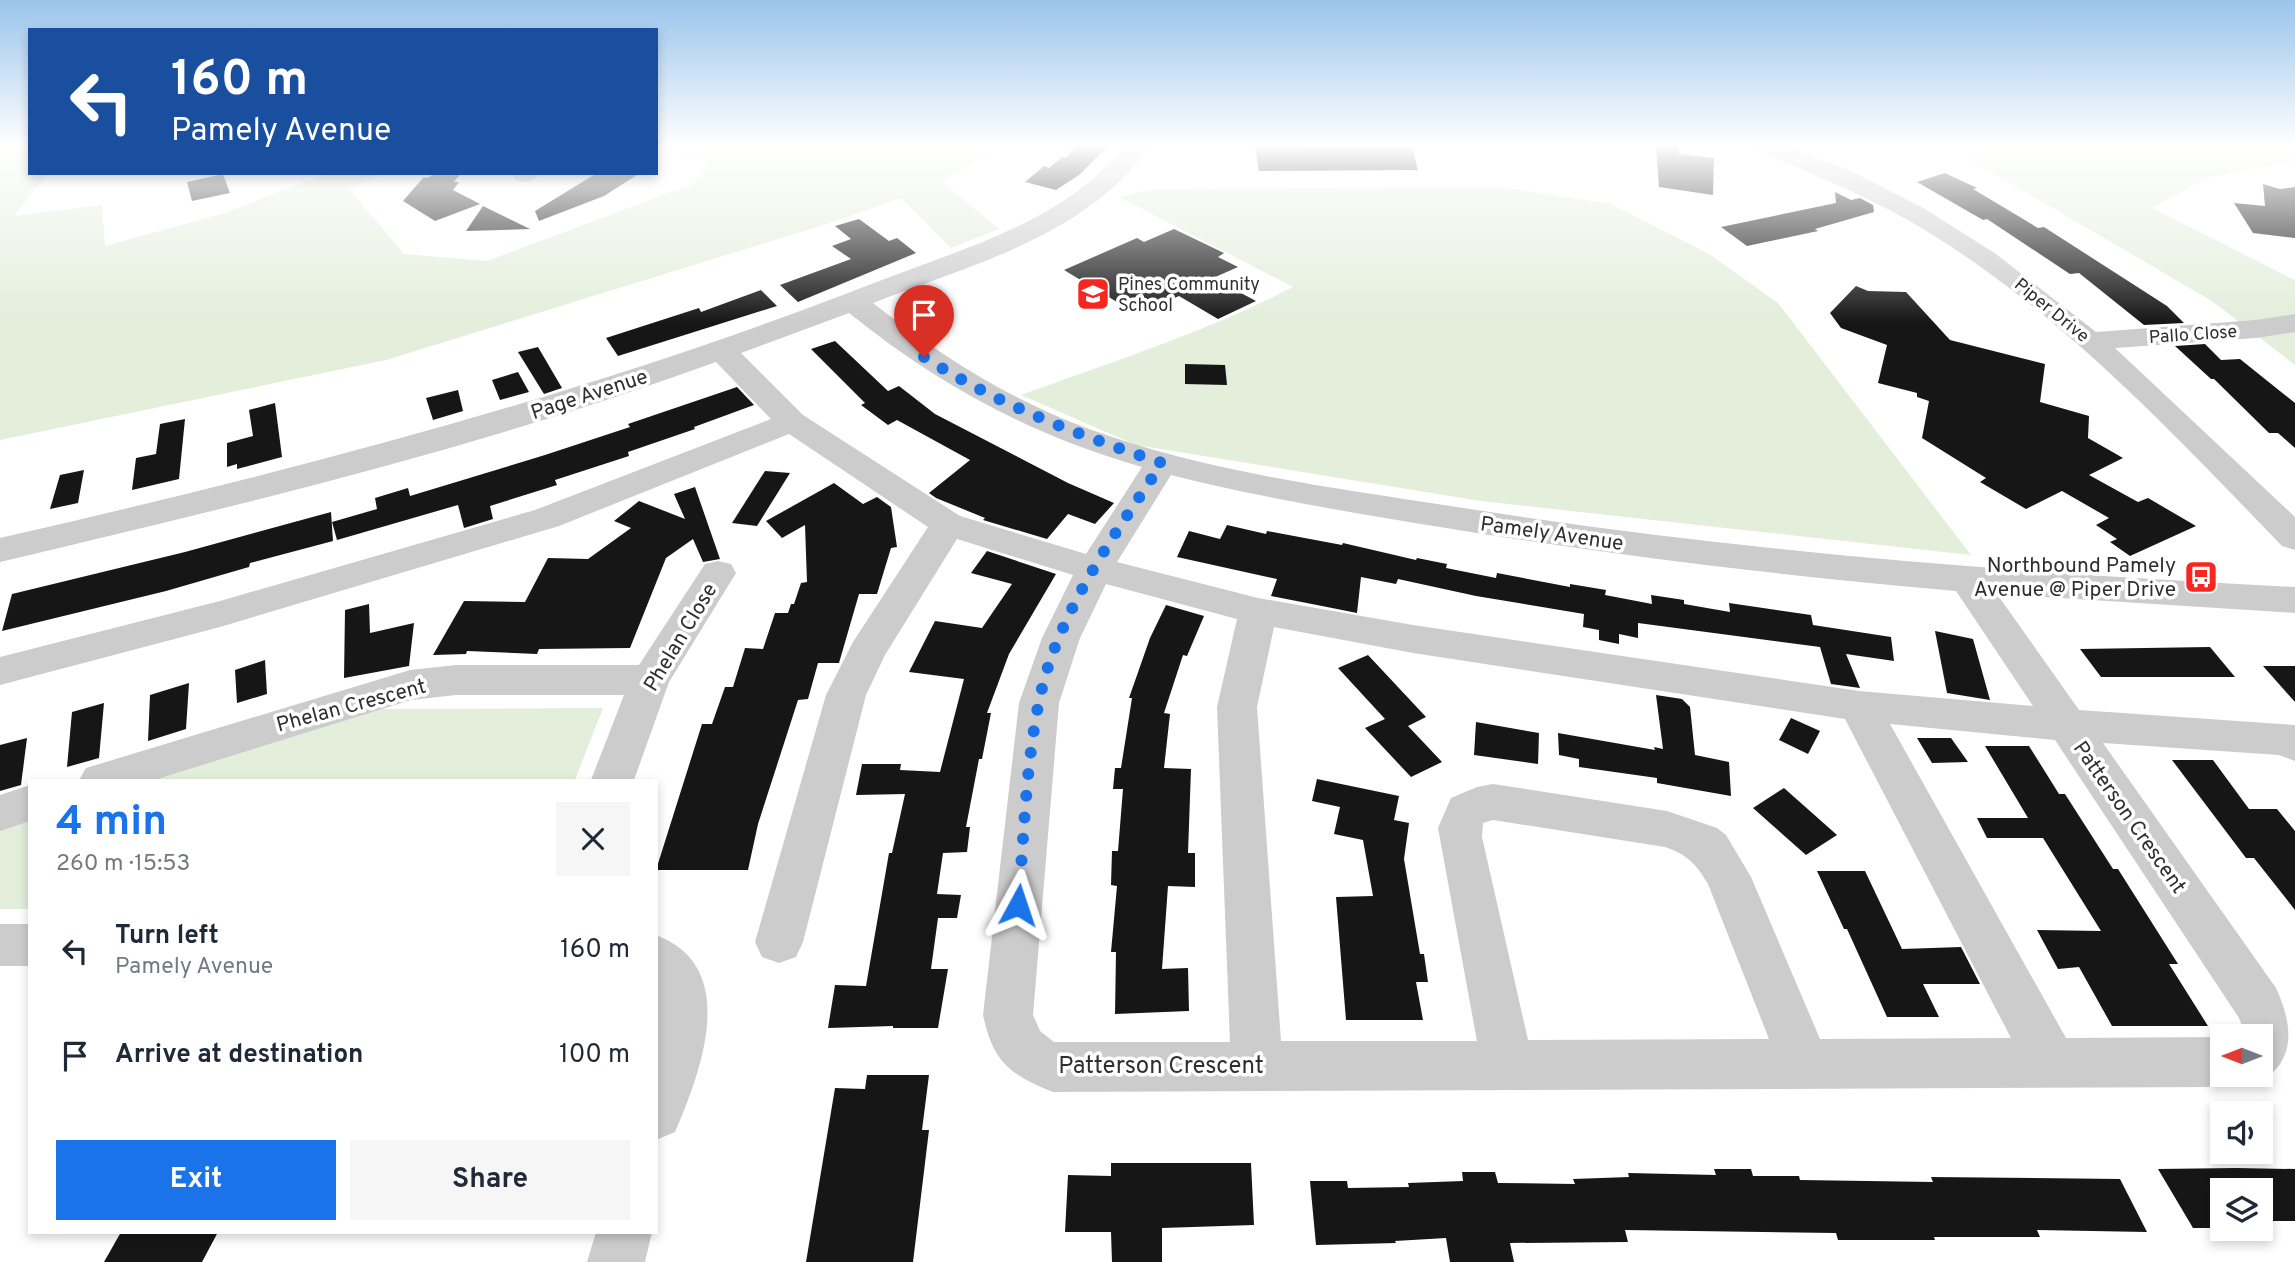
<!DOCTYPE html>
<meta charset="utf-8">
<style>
:root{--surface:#fff;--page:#f6f6f7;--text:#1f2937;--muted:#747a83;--accent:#1a73e8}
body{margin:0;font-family:Overpass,sans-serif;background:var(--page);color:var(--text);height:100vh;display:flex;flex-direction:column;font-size:26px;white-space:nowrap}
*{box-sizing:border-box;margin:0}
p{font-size:23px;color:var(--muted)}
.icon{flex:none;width:38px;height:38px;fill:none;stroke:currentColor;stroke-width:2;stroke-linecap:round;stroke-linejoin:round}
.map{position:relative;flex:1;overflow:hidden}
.side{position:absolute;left:28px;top:779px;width:630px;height:455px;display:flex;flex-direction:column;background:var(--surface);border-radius:0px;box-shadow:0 4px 10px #0003}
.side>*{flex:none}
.hud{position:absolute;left:28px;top:28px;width:630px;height:147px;border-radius:0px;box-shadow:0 4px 10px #0003;background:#1a4fa0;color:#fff;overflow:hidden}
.needle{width:46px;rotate:270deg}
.buttons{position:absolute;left:2210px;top:1024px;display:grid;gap:14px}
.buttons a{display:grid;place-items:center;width:63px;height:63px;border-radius:0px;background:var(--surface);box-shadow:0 4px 10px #0003;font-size:35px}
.pin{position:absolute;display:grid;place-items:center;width:60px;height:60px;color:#fff;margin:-72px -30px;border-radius:50% 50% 50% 0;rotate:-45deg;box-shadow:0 0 7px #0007}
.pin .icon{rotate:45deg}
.me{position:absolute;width:77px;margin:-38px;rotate:5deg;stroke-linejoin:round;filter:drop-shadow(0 0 5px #0008)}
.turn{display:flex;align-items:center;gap:24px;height:147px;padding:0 28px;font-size:32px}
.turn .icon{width:91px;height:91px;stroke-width:2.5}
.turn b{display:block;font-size:49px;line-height:60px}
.round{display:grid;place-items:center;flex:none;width:74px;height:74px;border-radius:0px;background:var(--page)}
.summary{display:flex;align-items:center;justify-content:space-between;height:119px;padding:0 28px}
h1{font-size:42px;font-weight:700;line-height:52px;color:var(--accent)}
.action{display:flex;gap:14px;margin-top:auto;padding:14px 28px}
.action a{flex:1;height:80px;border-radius:0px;background:var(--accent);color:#fff;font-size:28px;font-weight:700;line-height:80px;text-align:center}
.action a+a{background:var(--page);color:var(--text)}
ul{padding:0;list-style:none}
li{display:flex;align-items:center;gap:21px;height:105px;padding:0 28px}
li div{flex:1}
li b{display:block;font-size:26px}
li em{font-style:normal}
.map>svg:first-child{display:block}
.green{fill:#e3eedb}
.building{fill:#161616}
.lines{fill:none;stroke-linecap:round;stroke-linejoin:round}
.minor{fill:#ccc;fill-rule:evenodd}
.route{stroke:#1a73e8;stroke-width:12;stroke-dasharray:0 21.6}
.labels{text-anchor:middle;stroke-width:7;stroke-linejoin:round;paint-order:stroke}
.far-poi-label{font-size:18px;fill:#2f2f2f;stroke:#fff;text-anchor:start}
.far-street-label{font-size:18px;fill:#2f2f2f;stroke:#fff}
.street-label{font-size:21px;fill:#2f2f2f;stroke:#fff}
.poi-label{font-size:21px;fill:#2f2f2f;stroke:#fff;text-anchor:end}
.near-street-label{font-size:24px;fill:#2f2f2f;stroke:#fff}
</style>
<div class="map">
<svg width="2295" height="1262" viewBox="0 0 2295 1262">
<rect width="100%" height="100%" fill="#fff"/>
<g class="green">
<path d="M0 146H30V173H48L14 216 102 205 105 246 225 213 328 173H385L349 189 404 254 487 261 695 183 709 161 656 146H1006L941 181 999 229 951 248 901 198 833 222 386 360 0 440Z"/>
<path d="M1992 146H2295V161L2207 178 2152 208 2295 280V365L2212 301 1965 157Z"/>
<path d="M1501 187 1611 204 1709 254 1778 303 1971 555 1481 501 1136 445 1021 395C1112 362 1206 332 1293 287L1119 197 1153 189Z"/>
<path d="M603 708 575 780H151L373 709Z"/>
<path d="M30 820V909H0V829Z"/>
</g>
<g class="building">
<path d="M1075 146H1108L1079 175 1056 190 1025 182 1044 166 1049 168 1062 157 1066 158Z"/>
<path d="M1255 146 1412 147 1418 170 1259 171Z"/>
<path d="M1656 146H1679V154L1714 158 1713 195 1659 187Z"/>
<path d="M434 173H461L454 182H459L453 190 480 204 435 221 403 201 423 178 430 177Z"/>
<path d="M597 173H640L604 196 539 221 535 211Z"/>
<path d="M1945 173 1977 188 1973 189 2038 228 2044 227 2167 306 2184 323 2144 325 2079 273 2070 274 1987 219 1983 220 1917 182Z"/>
<path d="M223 174 230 193 192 201 187 182Z"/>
<path d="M2263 184 2280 189 2295 187V238L2253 233 2234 203 2265 206Z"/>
<path d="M1835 192 1851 200 1860 198 1873 205 1874 212 1815 229 1818 231 1747 246 1721 227 1836 203Z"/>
<path d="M483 206 530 229 466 231Z"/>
<path d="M859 219 889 241 897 238 916 253 798 302 780 285 851 259 832 246 851 239 835 226Z"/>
<path d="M1174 229 1224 253 1218 257 1238 267 1213 278 1256 301 1218 319 1179 296 1154 307 1138 296 1130 300 1127 297 1117 302 1064 270 1137 238 1144 242Z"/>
<path d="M1856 286 1868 291 1906 292 1950 340 2045 364 2040 402 2089 416 2088 438 2123 458 2089 475 2138 502 2148 498 2196 526 2130 556 2110 542 2117 539 2096 525 2109 518 2062 491 2026 509 1980 482 1986 478 1922 438 1929 401 1917 397V393L1878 383 1887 345 1841 328 1830 313Z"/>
<path d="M761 290 777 306 618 356 606 338 699 308 701 312Z"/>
<path d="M835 341 888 391 899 386 935 414 1068 483 1114 503 1095 524 1068 514 1047 539 983 520 985 518 936 498 929 493 970 460 897 420 888 425 861 405 865 403 811 349Z"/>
<path d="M2205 344 2221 360 2240 359 2295 403V448L2278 433H2269L2214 379H2211L2175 346Z"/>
<path d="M538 347 562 388 544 394 518 352Z"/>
<path d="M1185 364 1225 365 1227 385 1185 384Z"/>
<path d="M518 372 529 392 500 400 492 380Z"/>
<path d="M737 387 754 405 694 427 695 429 628 452 629 456 555 480 557 485 490 506 493 519 464 528 458 505 337 540 332 522 377 509 375 498 408 488 410 496 545 455 630 427 628 424Z"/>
<path d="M458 390 463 411 433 420 426 398Z"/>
<path d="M275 403 282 457 237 469V464L227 467V443L253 436 249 410Z"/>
<path d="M185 419 179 479 132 490 136 458 156 454 160 424Z"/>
<path d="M84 470 78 503 50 509 60 475Z"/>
<path d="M765 471 790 473 757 526 732 523Z"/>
<path d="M834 483 863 504 877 497 891 507 897 547 891 548 877 594H859L839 663H818L808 699 798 700 758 824 748 870H656L702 724H712L725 687H733L745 648 763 649 775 613H788L791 604H794L801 583 807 582 805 525 782 538 766 521Z"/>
<path d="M695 487 720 559 703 562 693 539 666 558 630 648 539 649 537 654 467 651 466 654 433 655 464 601 525 602 548 558 588 559 631 528 614 521 639 501 685 519 674 494Z"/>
<path d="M331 512 333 541 250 563 249 567 166 591 2 631 12 594 185 552Z"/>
<path d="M1227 525 1266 534 1267 531 1342 545 1343 543 1416 560 1417 558 1447 564 1446 568 1496 578 1497 573 1570 587V584L1606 590 1605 595 1652 604 1651 595 1684 600V604L1730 612 1729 603 1811 615 1813 625 1891 637 1894 661 1846 654 1860 688 1831 684 1820 647 1638 623V638L1619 634V644L1599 640V630L1583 627 1584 614 1476 596 1398 579 1396 584 1361 577 1357 613 1322 606 1271 596 1277 579 1177 557 1189 531 1220 539Z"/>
<path d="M987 551 1056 574 1009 654 987 713H991L982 759H979L966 827H970L967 852 943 853 937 894 961 895 957 918H938L931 969H948L938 1028H893V1026L828 1028 835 985 866 986 889 853H892L905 794 856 795 862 764H901L900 770 940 772 964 679 909 672 935 621 982 628 1012 584 971 573Z"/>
<path d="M369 604 370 633 414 623 409 666 344 678 345 610Z"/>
<path d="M1166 605 1204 616 1187 656 1183 655 1164 713 1170 714 1164 768 1191 769 1188 853H1195V887L1168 886 1162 969 1188 968 1189 1011 1115 1014 1116 952H1111L1117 886 1111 885 1112 851H1118L1123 789H1113L1115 768H1121L1132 698H1129L1150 638Z"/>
<path d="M1935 631 1973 639 1990 700 1947 693Z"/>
<path d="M2210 647 2235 677H2101L2080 649Z"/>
<path d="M1368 655 1426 717 1408 726 1442 762 1411 777 1365 728 1385 719 1338 668Z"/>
<path d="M265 660 267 694 237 703 235 670Z"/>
<path d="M2263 666H2295V702Z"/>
<path d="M189 683 186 729 148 741 150 695Z"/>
<path d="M1656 695 1682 699 1690 707 1695 755 1729 762 1731 796 1657 783V778L1579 767V759L1559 755 1558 733 1655 750 1654 747 1663 749Z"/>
<path d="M104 703 99 758 67 767 72 712Z"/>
<path d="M1791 718 1820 731 1808 754 1779 740Z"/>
<path d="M1476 722 1539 733 1538 764 1474 755Z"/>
<path d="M27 738 21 785 0 791V745Z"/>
<path d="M1917 738H1951L1968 762 1932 763Z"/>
<path d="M1985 746H2029L2059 794H2065L2113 869H2118L2178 964H2169L2208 1026H2112L2079 967 2058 969 2037 930 2101 931 2043 838H1987L1977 818H2028Z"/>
<path d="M2172 760H2213L2249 809H2277L2295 831V910L2254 858H2246Z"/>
<path d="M1317 779 1399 796 1394 820 1409 823 1404 859 1420 954H1424L1428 982H1416L1423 1020H1346L1336 897 1373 896 1363 840 1334 834 1340 807 1312 801Z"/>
<path d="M1784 788 1837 835 1806 855 1753 808Z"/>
<path d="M1817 871H1865L1902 949 1961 947 1980 984H1923L1939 1017H1887L1847 929H1844Z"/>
<path d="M867 1075H929L922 1130H929L913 1262H806L835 1088 865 1089Z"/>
<path d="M1111 1163H1251L1254 1225 1162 1228V1262H1112L1111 1232H1065L1068 1175 1111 1176Z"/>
<path d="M2236 1168 2295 1169V1221H2269L2272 1227H2261V1190H2222V1228H2193L2158 1169Z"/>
<path d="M1714 1169H1751L1753 1176H1799L1800 1180 1933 1182 1931 1177 2120 1179 2147 1232 2037 1230 2040 1237H1934L1935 1240H1838L1836 1233 1625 1230 1628 1242 1510 1243 1514 1262H1450L1446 1238 1395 1241 1396 1243 1316 1245 1310 1181H1347L1348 1188 1409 1187 1408 1183 1463 1181 1462 1172H1495L1498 1183 1575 1184 1573 1179 1629 1177 1628 1173 1716 1175Z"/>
<path d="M121 1232H218L202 1262H104Z"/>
</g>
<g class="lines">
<g class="minor">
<path d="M1125 146H1150C1087 236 970 265 873 303 939 355 1010 400 1089 429 1207 472 1334 488 1457 507 1735 551 2014 573 2295 587V613L1997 594 2079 710 2295 725V761L2279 755 2103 743 2276 988C2294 1027 2295 1061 2261 1081L2243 1074H2261V1036H2246L2239 1018 2055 740 1890 724 2066 1038 2222 1037V1074H2242L2240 1079 2222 1087 1053 1092C1010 1075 993 1062 983 1015L1019 703 1042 638 1073 575 957 539 885 655 866 695 803 942 796 957 779 963 762 957 755 942 826 695 853 642 928 527 789 434 559 526 220 627 0 685V657L220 601 535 510 771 419 716 362C483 447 241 505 0 562V538C297 470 590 394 874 283 963 248 1063 223 1125 146ZM849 313C940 386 1031 435 1142 467L1086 554 960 516 803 415 741 353ZM1171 475C1262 498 1354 513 1446 528 1616 556 1785 576 1956 591L2033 706 1859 691 1413 625 1258 598 1117 562ZM1106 584 1237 619 1217 707 1230 1042H1054L1040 1031 1033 1015 1059 703 1080 638ZM1274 627 1413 653 1845 719 2011 1038 1820 1039 1751 877 1726 835 1717 828 1667 811 1493 784 1477 787 1451 798 1438 828 1477 1041H1281L1257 707ZM1493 820 1665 847C1688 855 1696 864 1708 884L1769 1039 1528 1040 1482 837 1483 823Z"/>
<path d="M1752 146H1786L1851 171 1925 209 1996 254 2096 332 2256 320 2295 314V332L2256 338 2115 348 2295 517V550L2282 546C2168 428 2050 301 1906 219 1857 192 1807 171 1756 151Z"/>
<path d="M513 173H539C533 182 525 183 515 180Z"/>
<path d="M718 561 731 564 736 573 669 682 634 780H591L624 695H456L411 700 154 780H79L86 768 410 670 456 665H639L705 564Z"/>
<path d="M30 785V821L0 831V795Z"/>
<rect x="0" y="924" width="30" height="42"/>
<path d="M656 935C741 967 701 1071 675 1132L656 1140Z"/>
<path d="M596 1232H652L645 1262H587Z"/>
</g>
</g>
<linearGradient id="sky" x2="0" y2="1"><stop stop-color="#9ac4eb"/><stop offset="0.45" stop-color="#fff"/><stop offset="1" stop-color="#fff" stop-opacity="0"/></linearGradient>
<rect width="2295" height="323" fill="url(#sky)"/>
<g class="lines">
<path class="route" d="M924 357C1003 407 1074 433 1162 463 1121 525 1076 587 1051 658 1026 728 1025 830 1018 905"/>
</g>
<defs>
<symbol id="school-square" viewBox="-11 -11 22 22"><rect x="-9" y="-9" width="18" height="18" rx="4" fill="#f72720" stroke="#fff"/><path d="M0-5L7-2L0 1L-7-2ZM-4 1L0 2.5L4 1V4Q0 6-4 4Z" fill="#fff"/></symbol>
<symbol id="bus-square" viewBox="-11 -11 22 22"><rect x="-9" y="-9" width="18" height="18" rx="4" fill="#f72720" stroke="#fff"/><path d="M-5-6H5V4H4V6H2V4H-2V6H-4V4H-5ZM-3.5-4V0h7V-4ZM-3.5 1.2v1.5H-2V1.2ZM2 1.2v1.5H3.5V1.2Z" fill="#fff"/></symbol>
</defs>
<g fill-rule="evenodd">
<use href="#school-square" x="1074" y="275" width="38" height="38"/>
<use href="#bus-square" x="2182" y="558" width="38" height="38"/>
</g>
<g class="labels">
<g class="far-poi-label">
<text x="1118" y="290">Pines Community<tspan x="1118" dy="21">School</tspan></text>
</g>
<g class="far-street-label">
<text transform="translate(2052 310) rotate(39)" y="6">Piper Drive</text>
<text transform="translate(2193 334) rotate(-4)" y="6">Pallo Close</text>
</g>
<g class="street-label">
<text transform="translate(589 394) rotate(-18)" y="7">Page Avenue</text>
<text transform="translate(1552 533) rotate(8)" y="7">Pamely Avenue</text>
<text transform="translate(680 637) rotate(-59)" y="7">Phelan Close</text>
<text transform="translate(351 705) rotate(-15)" y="7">Phelan Crescent</text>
<text transform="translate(2130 817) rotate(55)" y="7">Patterson Crescent</text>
</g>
<g class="poi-label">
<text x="2176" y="572">Northbound Pamely<tspan x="2176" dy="24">Avenue @ Piper Drive</tspan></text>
</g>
<g class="near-street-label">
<text x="1161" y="1073">Patterson Crescent</text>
</g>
</g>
</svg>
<div class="buttons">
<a><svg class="needle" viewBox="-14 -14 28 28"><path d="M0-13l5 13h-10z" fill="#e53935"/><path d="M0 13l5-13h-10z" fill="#747a83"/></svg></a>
<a><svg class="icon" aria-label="sound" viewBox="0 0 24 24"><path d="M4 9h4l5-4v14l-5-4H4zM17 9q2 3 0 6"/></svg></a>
<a><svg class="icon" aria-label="layers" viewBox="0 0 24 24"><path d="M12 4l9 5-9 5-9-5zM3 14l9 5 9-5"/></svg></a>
</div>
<div class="pin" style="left:924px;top:357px;background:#d93025"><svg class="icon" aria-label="arrive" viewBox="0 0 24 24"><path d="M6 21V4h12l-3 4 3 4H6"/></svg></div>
<svg class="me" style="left:1018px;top:905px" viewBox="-20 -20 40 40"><path d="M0-17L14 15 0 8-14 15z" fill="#1a73e8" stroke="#fff" stroke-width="4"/></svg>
<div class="hud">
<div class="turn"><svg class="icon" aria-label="left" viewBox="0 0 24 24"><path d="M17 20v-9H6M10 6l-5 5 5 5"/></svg><div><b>160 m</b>Pamely Avenue</div></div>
</div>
<section class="side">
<div class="summary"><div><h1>4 min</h1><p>260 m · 15:53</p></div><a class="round"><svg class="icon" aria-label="close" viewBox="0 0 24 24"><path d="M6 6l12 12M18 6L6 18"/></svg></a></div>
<ul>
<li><svg class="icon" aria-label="left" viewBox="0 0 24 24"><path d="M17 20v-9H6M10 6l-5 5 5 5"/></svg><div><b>Turn left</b><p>Pamely Avenue</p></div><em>160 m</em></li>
<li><svg class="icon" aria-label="arrive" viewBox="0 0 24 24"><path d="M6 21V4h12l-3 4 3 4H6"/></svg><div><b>Arrive at destination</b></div><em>100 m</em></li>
</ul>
<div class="action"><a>Exit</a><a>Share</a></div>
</section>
</div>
